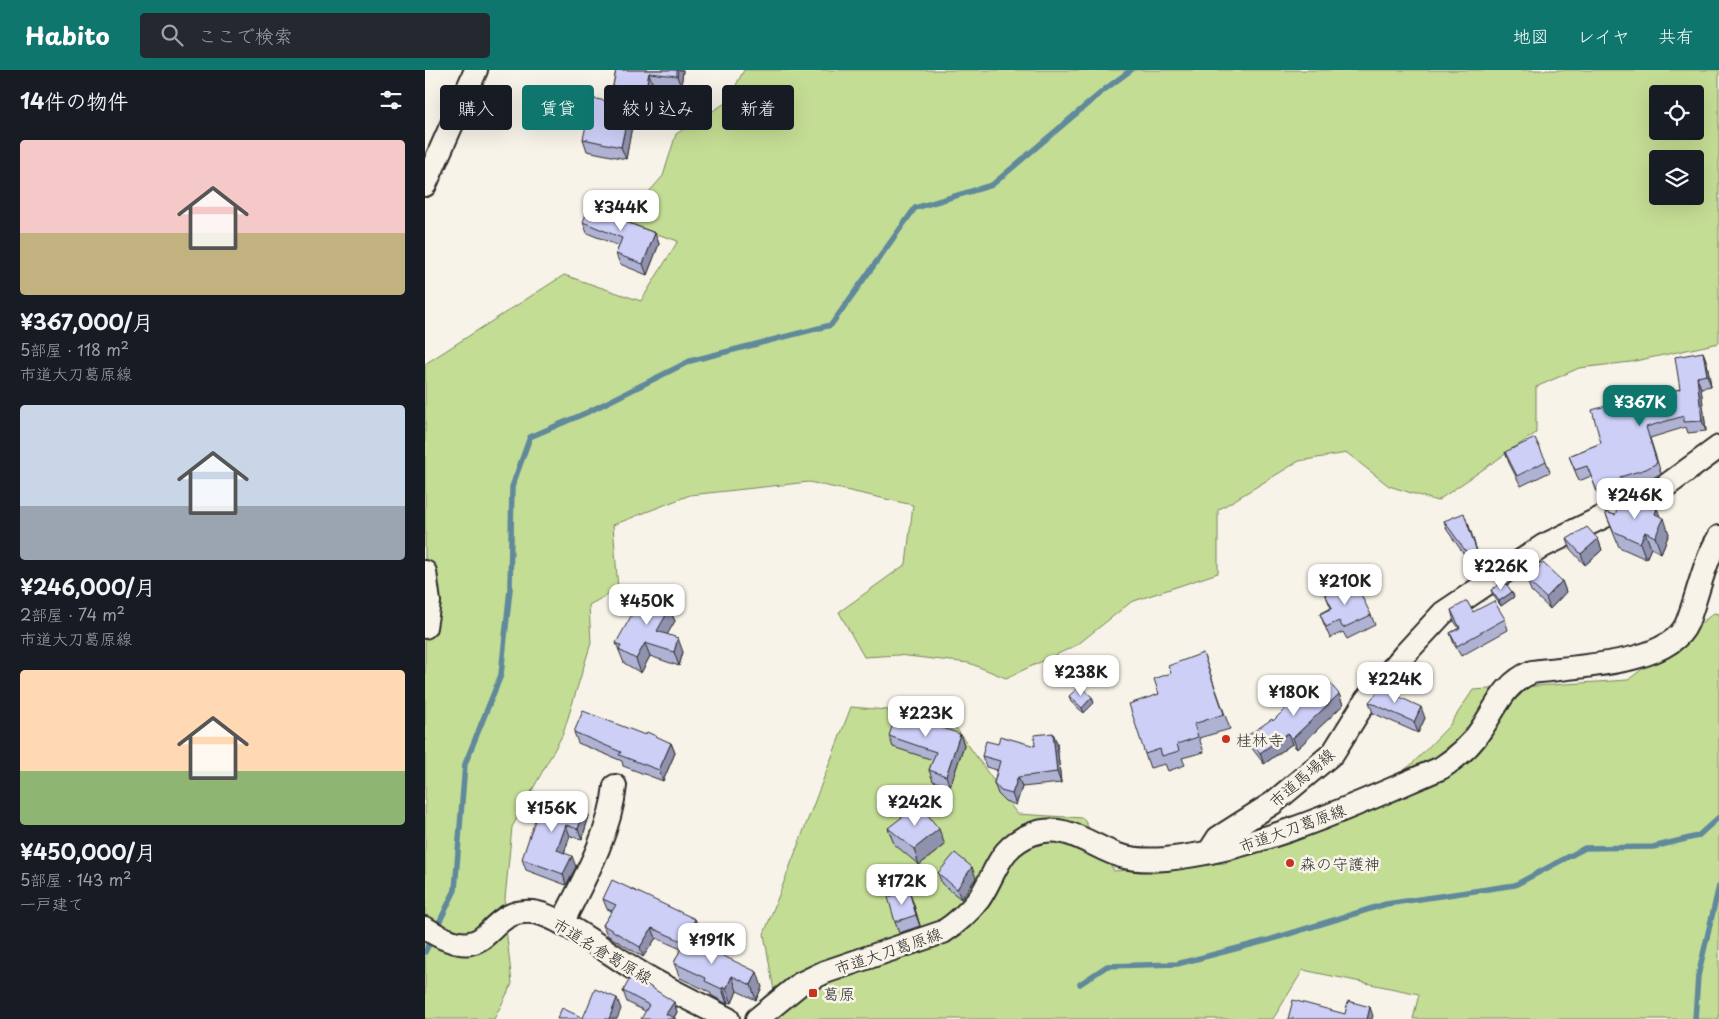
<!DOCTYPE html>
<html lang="ja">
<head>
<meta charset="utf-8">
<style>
	:root { --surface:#171b24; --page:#242831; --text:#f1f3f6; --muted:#9ea1a6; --accent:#0f766e }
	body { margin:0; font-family:"Playpen Sans","Klee One",sans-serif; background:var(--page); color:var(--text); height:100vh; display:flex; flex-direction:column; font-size:19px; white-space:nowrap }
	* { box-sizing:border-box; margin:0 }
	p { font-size:16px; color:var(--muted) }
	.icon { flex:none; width:28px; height:28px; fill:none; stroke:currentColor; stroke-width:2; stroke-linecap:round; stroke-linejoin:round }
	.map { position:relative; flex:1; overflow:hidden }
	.details { display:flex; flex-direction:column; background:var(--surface); width:425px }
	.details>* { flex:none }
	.hud { position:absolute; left:15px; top:15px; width:475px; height:45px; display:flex; gap:10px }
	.fabs { position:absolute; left:1224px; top:15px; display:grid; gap:10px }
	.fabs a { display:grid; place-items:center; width:55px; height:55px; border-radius:5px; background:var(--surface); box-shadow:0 5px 20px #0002; font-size:25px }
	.price { position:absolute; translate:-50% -42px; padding:0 11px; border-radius:10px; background:#fff; color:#222; font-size:16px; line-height:32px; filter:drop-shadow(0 1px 2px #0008) }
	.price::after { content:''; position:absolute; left:50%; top:30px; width:15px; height:11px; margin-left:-8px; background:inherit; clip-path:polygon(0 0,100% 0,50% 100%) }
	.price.current { background:var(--accent); color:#fff }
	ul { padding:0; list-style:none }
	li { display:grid; align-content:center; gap:10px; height:265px; padding:0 20px }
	li span { display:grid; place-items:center; height:155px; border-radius:5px; color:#555 }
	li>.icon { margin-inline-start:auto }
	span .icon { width:90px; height:90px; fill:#fffc; stroke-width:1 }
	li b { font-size:21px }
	h2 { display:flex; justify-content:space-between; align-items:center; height:60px; padding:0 20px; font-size:21px }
	.chip { padding:0 18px; border-radius:5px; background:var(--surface); box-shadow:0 5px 20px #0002; font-size:18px; line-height:45px }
	.chip.current { background:var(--accent); color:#fff }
	header { display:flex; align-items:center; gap:30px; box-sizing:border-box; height:70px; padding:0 25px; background:var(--accent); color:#fff }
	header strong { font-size:24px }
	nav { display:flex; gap:28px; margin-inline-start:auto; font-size:18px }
	.search { width:350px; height:45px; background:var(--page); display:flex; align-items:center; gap:12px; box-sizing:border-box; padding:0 18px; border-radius:5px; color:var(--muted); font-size:19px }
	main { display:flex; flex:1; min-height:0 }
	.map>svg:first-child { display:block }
	.green { fill:#c4dd94; stroke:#788460; fill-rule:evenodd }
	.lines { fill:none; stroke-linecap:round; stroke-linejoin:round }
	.stream { stroke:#61899b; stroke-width:5.5 }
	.minor-casing { stroke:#2b2b2b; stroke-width:26 }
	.minor { stroke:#f7f3e8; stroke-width:22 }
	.wall { fill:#b0b2d4; stroke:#2b2b2b }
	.shaded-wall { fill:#9091ad; stroke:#2b2b2b }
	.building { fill:#cdcff7; stroke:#2b2b2b }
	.poi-dot { fill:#c8321e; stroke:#f7f3e8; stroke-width:2 }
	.labels { text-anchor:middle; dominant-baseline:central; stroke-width:5; stroke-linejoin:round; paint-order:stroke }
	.poi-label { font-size:16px; fill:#2b2b2b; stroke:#f7f3e8; text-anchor:start }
	.street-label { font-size:16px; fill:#2b2b2b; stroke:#f7f3e8 }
</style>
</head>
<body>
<header>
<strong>Habito</strong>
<div class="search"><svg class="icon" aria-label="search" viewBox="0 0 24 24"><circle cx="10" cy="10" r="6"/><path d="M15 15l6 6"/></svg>ここで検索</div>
<nav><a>地図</a><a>レイヤ</a><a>共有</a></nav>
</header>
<main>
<section class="details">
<h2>14件の物件<svg class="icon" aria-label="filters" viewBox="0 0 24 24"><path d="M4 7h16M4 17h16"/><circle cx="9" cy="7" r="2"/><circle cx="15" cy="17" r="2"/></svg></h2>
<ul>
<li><span style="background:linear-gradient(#f6c9c9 60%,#c2b280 0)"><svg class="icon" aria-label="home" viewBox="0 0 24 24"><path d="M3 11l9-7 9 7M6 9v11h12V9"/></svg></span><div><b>¥367,000/月</b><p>5部屋 · 118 m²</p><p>市道大刀葛原線</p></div></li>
<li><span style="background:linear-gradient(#c9d6e8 65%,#9aa5b1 0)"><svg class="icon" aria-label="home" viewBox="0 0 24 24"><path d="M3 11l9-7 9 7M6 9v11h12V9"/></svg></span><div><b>¥246,000/月</b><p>2部屋 · 74 m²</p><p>市道大刀葛原線</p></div></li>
<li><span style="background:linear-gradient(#ffd9b3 65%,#8fb573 0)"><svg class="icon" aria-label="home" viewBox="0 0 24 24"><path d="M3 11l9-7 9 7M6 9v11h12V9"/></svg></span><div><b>¥450,000/月</b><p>5部屋 · 143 m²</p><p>一戸建て</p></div></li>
</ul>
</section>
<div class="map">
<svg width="1294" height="949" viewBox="0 0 1294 949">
	<rect width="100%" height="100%" fill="#f7f3e8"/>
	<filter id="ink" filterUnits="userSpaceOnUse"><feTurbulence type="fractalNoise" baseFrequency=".02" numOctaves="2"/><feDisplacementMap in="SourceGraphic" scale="10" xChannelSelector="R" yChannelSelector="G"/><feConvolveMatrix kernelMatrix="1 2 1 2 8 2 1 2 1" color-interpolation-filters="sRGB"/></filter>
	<g filter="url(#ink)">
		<!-- green -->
		<g class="green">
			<path d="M319,0h975v273l-88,19 -52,6 -43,19v46l-99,68 -48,-15 -42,-33 -48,8 -81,49v63l-87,29 -54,43 -71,33 -37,-15 -71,-8 -34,2 -25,-45 67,-48 7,-59 -104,-23 -119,13 -77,30 5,64 -29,16 2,38 -28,91 -51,93 -8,82 8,75 -18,35h-69v-655l139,-89 77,26 37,-60 -48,-16 11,-24 22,-25 13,-42 51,-32zM1232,24h38v37h-38zM1232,89h38v37h-38z"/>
			<path d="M1289,543l5,1v405h-306l6,-25 -116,-24 -30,49h-494l-15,-85 87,-227 96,8 70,99 66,4 31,53 111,-8 101,-33 86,-66 37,-38 24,-36 155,-10z"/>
		</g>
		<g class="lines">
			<!-- stream -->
			<g class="stream">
				<path d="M11,859l19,-39 10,-126 36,-89 9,-86 2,-102 18,-50 58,-25 102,-51 141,-36 84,-117 77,-23 112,-95 27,-20"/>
				<path d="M0,882l7,-14"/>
				<path d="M655,914l27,-18 70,-2 92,-24 117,-36 129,-19 70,-37 68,-1 45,-11 21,-19"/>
				<path d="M1270,949l3,-43 21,-90"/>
			</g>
			<!-- minor casing -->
			<g class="minor-casing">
				<g id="minor">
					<path d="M0,115l51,-115"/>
					<path d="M0,502l4,30 -4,25"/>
					<path d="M784,782l9,-14 55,-35 60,-50 33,-53 39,-46 38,-41 100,-67 120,-58 56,-41"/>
					<path d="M137,853c21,-42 48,-89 53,-137"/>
					<path d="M0,858c70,44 56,-20 107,-16 27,2 85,48 112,63 27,16 56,29 84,44"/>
					<path d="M332,949l43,-35 25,-12 118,-40c14,-9 26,-20 36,-33 18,-27 19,-52 53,-65 33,-13 60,13 89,22 13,4 31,4 45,3 97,-10 186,-53 275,-91 15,-10 29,-21 39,-37 17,-24 23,-47 52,-59 40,-6 137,-6 155,-49 11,-28 16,-59 32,-86"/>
				</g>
			</g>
			<!-- minor -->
			<use href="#minor" class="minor"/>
		</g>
		<!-- wall -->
		<g class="wall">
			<path d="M191,0h67l-2,17 -28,-2 -5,23 2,5 -4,16 -14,-3 -6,33 -39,-8 -4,-12 27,-37z"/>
			<path d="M196,143l3,8 31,12 4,11 -12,31 -27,-11 -4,-10 3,-8 -32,-13 -4,-11z"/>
			<path d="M1278,282l4,11 4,23 -10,2 5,43 -18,2 -2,-6 -36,11 11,35 -11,7 -26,8 1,4 -24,10 -10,-26 -12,5 -10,-25 32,-13 14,-35 65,-19z"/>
			<path d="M1080,382l41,9 4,11 -29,14 -12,-23z"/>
			<path d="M1180,442l10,3 45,1 9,18 -8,19 -10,-5 -5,11 -27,-12z"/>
			<path d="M1019,451l24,2 15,47 -5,4 -31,-44z"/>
			<path d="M1142,469h31l4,11 -17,15 -14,-15z"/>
			<path d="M1102,510l35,1 4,11 -16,17 -19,-18z"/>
			<path d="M1066,520l21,2 2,5 -13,9 -8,-11z"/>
			<path d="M900,524l46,21 4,10 -28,14 -4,-7 -13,6 -6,-14 -4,-10 11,-6z"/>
			<path d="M250,540l-3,5 3,6 -8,13 16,18 -4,14 -29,-10 -9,17 -17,-10 -8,-20z"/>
			<path d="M1026,540l22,2 32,7 3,11 -47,26 -7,-12 -4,-11 9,-5 -5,-7z"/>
			<path d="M778,583l27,76 -31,9 5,14 -22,6 3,7 -17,6 -3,-7 -15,4 -5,-14 26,-81z"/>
			<path d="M914,624l4,11 -46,44 -5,-5 -28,20 -13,-17 -4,-11 26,-15z"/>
			<path d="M644,626l25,7 -10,10 -13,-11z"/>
			<path d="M974,627l26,21 -7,15 -45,-20 -4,-11z"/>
			<path d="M149,662l71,3 26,8 4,10 -12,28 -40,-15 -1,-5 -44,-18z"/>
			<path d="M628,663l4,11 4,39 -39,4 -6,18 -11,-4 -7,-7 -4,-11 3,-13 -11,-3 -4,-11 16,-12 37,2z"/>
			<path d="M535,664l4,11 -14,42 -17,-6 -4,-11 4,-10 -40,-13 -4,-11z"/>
			<path d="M160,736l4,10 -7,23 -12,-3 -6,17 12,14 -10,18 -40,-15 -4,-11z"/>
			<path d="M463,758l57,17 -26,20 -25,-21z"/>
			<path d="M513,803l38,5 -15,21 -19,-15z"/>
			<path d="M178,829l92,20 4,10 -5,13 68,45 -6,13 -19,-9 -5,12 -4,-1 -1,2 -16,-9 -1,-3 -30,-14 -6,-15 7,-14 -25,-11 -13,19 -36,-22 -4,-10 9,-14 -5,-2z"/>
			<path d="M488,832l7,24 -21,7 -4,-11z"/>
			<path d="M198,921l51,11 3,10 -3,6 -29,-7 -18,-9z"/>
		</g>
		<!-- shaded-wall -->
		<g class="shaded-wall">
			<path d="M252,0h6l-2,17 -4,-11z"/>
			<path d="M224,3l4,12 -5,23 2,5 -4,16 -4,-11 1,-17z"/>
			<path d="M203,44l4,12 -6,33 -5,-12z"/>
			<path d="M196,143l4,10 -7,-4z"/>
			<path d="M230,163l4,11 -12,31 -4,-11z"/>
			<path d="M1278,282l4,11 4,23 -4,-11z"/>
			<path d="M1272,307l4,11 5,43 -4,-10z"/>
			<path d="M1232,438l5,14 2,-4 5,16 -8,19 -6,-16v-23z"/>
			<path d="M1043,453l15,47 -5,4 -3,-10z"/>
			<path d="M1220,462l6,16 -5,11 -6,-16z"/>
			<path d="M1173,469l4,11 -17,15 -4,-11z"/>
			<path d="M1137,511l4,11 -16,17 -4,-11z"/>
			<path d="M1087,522l2,5 -13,9 -2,-5z"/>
			<path d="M245,526l5,14 -3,5 3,6 -13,23 -5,-13 8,-26z"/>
			<path d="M253,568l5,14 -4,14 -5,-14z"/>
			<path d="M220,573l5,13 -9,17 -5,-14z"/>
			<path d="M914,624l4,11 -46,44 -4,-11z"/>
			<path d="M667,627l2,6 -10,10 -2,-5z"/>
			<path d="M996,637l4,11 -7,15 -4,-11z"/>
			<path d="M628,663l4,11 4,39 -4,-11z"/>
			<path d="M863,663l4,11 -28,20 -4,-11z"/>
			<path d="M535,664l4,11 -14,42 -4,-11z"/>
			<path d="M246,673l4,10 -12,28 -4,-11z"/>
			<path d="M593,707l4,10 -6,18 -4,-11z"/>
			<path d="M160,736l4,10 -7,23 -4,-10z"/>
			<path d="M141,755l4,11 -9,25 -4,-11z"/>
			<path d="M514,759l6,16 -26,20 -5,-16z"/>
			<path d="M147,786l4,11 -10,18 -3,-11z"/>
			<path d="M547,797l4,11 -15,21 -4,-10z"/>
			<path d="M484,821l4,11 7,24 -4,-11z"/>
			<path d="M270,849l4,10 -10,23 -4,-10z"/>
			<path d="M227,858l4,10 -13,19 -3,-10z"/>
			<path d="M332,902l5,15 -6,13 -5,-15z"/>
			<path d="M307,906l5,15 -5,12 -6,-14z"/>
			<path d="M298,917l5,15 -1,2 -5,-15z"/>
			<path d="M192,928l4,11 -4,10h-8z"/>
			<path d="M249,932l3,10 -4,7 -7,-5z"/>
			<path d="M945,937l3,9 -1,3h-5z"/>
		</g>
		<!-- building -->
		<g class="building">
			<path d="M191,0h61v6l-28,-3 -6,28h3l-4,17 -14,-4 -7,33 -38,-8 9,-41 18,4z"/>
			<path d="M166,131l30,12 -3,6 37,14 -12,31 -27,-10 6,-16 -39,-16z"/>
			<path d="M1278,282l4,23 -10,2 5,44 -18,1v-6l-38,11 11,36 -11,6 -26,8 2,4 -25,10 -10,-25 -12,4 -6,-14 32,-13 -9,-33 21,-6 1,4 66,-19 -5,-32z"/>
			<path d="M1110,368l11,23 -29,15 -12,-24z"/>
			<path d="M1209,428l23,10 -2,6 9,4 -9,19 -10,-5 -5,11 -27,-12 -8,-19 10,3 4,-10z"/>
			<path d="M1039,443l16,48 -5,3 -31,-43z"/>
			<path d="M1162,457l11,12 -17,15 -14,-15z"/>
			<path d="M1118,493l19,18 -16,17 -19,-18z"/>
			<path d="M929,510l17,35 -28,13 -4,-7 -13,6 -6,-13 12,-6 -7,-14z"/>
			<path d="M1079,511l8,11 -13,9 -8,-11z"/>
			<path d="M228,517l17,9 -5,9 5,3 -13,23 21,7 -4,14 -29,-9 -9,16 -17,-9 2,-4 -5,-3 28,-50 5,3z"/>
			<path d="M1042,531l6,11 21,-11 11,18 -48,27 -7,-13 10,-5 -9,-18z"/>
			<path d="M778,583l21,61 -30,10 4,13 -21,7 2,7 -17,5 -2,-7 -15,5 -16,-50 30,-10 -5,-15 17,-6 -3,-7z"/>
			<path d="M901,609l13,15 -46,44 -5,-5 -28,20 -13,-17 25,-17 1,2 14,-14z"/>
			<path d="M959,614l13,7 -2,4 26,12 -7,15 -45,-20z"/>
			<path d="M655,616l12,11 -10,11 -13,-12z"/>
			<path d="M473,638l40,13 -1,5 23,8 -14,42 -17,-6 7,-18 -47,-16z"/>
			<path d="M158,641l62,24 2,-3 24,11 -12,27 -40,-15 2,-3 -47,-20z"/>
			<path d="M628,663l4,39 -39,5 -6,17 -11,-3 -7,-8 6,-22 -18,-5 4,-15 12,3 2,-8 35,10 -1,-11z"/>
			<path d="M119,723l41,13 -7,23 -12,-4 -9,25 15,6 -9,18 -41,-15z"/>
			<path d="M494,734l20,25 -25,20 -26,-21z"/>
			<path d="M530,783l17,14 -15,22 -19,-16z"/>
			<path d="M187,810l83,39 -8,19h-1l-2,4 -32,-14 -12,19 -37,-22 13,-20 -13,-6z"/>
			<path d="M484,821l7,24 -21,7 -7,-25z"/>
			<path d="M261,868l71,34 -6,13 -19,-9 -6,13 -3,-2 -1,2 -17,-8 1,-3 -32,-15z"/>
			<path d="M207,905l42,27 -8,12 10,5h-35l8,-14 -26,-14z"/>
			<path d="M170,919l22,9 -8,21h-52l5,-11 21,10z"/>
			<path d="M868,930l52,14 3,-13 22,6 -3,12h-79z"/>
		</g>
	</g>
	<!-- markers -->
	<g class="poi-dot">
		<circle cx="801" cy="669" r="5"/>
		<circle cx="865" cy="793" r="5"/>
		<rect x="383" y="918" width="10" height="10" rx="2.5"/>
	</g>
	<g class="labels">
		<!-- poi labels -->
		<g class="poi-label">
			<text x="811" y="669">桂林寺</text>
			<text x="875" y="793">森の守護神</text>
			<text x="398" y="923">葛原</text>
		</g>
		<!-- street labels -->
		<g class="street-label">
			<text transform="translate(876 707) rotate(-41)">市道馬場線</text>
			<text transform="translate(867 757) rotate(-20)">市道大刀葛原線</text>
			<text transform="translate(178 880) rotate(31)">市道名倉葛原線</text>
			<text transform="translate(463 880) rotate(-19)">市道大刀葛原線</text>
		</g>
	</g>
</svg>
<div class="fabs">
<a><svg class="icon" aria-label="locate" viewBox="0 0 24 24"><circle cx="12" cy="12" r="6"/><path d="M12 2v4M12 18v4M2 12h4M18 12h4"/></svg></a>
<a><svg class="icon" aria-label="layers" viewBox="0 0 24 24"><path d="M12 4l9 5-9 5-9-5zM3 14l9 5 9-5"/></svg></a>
</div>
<b class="price" style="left:196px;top:162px">¥344K</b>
<b class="price current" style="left:1215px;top:357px">¥367K</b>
<b class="price" style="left:1210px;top:450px">¥246K</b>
<b class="price" style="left:1076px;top:521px">¥226K</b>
<b class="price" style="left:920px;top:536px">¥210K</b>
<b class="price" style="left:222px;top:556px">¥450K</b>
<b class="price" style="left:656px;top:627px">¥238K</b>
<b class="price" style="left:970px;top:634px">¥224K</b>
<b class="price" style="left:869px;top:647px">¥180K</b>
<b class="price" style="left:501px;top:668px">¥223K</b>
<b class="price" style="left:490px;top:757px">¥242K</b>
<b class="price" style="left:127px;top:763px">¥156K</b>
<b class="price" style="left:477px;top:836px">¥172K</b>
<b class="price" style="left:287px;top:895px">¥191K</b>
<div class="hud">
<a class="chip">購入</a>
<a class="chip current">賃貸</a>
<a class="chip">絞り込み</a>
<a class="chip">新着</a>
</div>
</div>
</main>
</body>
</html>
